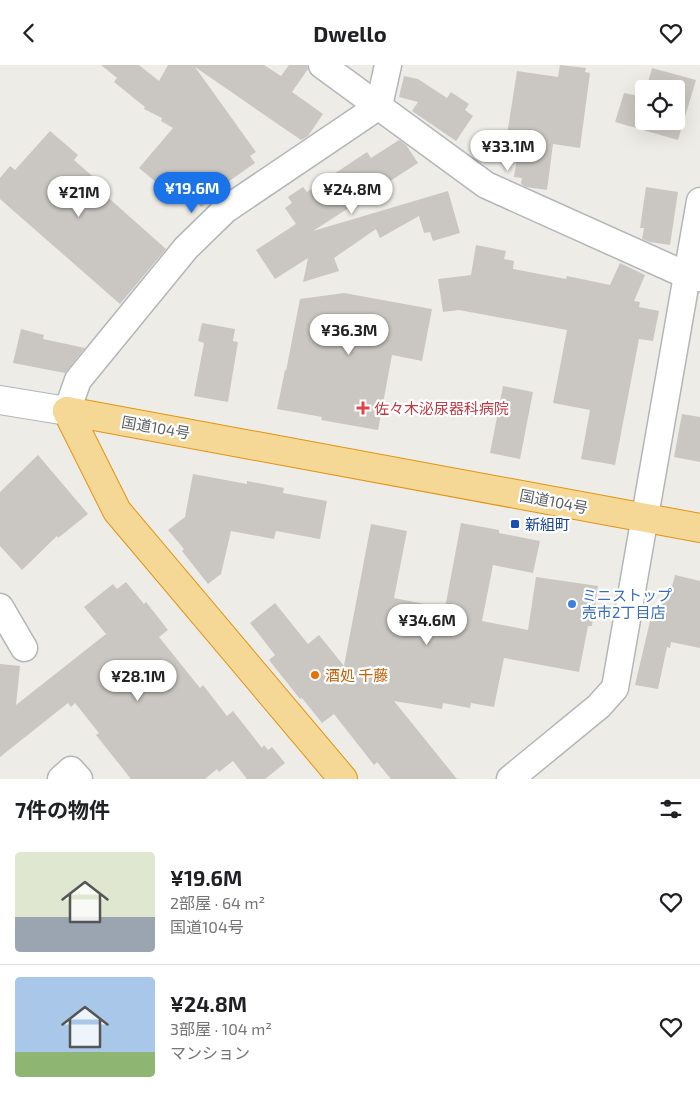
<!DOCTYPE html>
<html lang="ja">
<head>
<meta charset="utf-8">
<style>
	:root { --surface:#fff; --page:#f2f2f2; --text:#202124; --muted:#757577; --line:#e0e0e0; --accent:#1a73e8 }
	body { margin:0; font-family:"Exo 2","Noto Sans JP",sans-serif; background:var(--page); color:var(--text); height:100vh; display:flex; flex-direction:column; font-size:19px; white-space:nowrap }
	* { box-sizing:border-box; margin:0 }
	p { font-size:16px; color:var(--muted) }
	.icon { flex:none; width:28px; height:28px; fill:none; stroke:currentColor; stroke-width:2; stroke-linecap:round; stroke-linejoin:round }
	.map { position:relative; height:714px; overflow:hidden }
	.panel { display:flex; flex-direction:column; background:var(--surface); flex:1 }
	.panel>* { flex:none }
	.fabs { position:absolute; left:635px; top:15px; display:grid; gap:10px }
	.fabs a { display:grid; place-items:center; width:50px; height:50px; border-radius:5px; background:var(--surface); box-shadow:0 5px 20px #0002; font-size:25px }
	.price { position:absolute; translate:-50% -42px; padding:0 11px; border-radius:18px; background:#fff; color:#222; font-size:16px; line-height:32px; filter:drop-shadow(0 1px 2px #0008) }
	.price::after { content:''; position:absolute; left:50%; top:30px; width:15px; height:11px; margin-left:-8px; background:inherit; clip-path:polygon(0 0,100% 0,50% 100%) }
	.price.current { background:var(--accent); color:#fff }
	ul { padding:0; list-style:none }
	li { display:flex; align-items:center; gap:15px; height:125px; padding:0 15px }
	li+li { border-top:1px solid var(--line) }
	li span { display:grid; place-items:center; flex:none; width:140px; height:100px; border-radius:5px; color:#555 }
	li>.icon { margin-inline-start:auto }
	span .icon { width:60px; height:60px; fill:#fffc; stroke-width:1 }
	li b { font-size:21px }
	h2 { display:flex; justify-content:space-between; align-items:center; height:60px; padding:0 15px; font-size:21px }
	header { display:flex; justify-content:space-between; align-items:center; height:65px; padding:0 15px; background:var(--surface); font-size:22px; font-weight:700 }
	.map>svg:first-child { display:block }
	.building { fill:#cac7c2 }
	.lines { fill:none; stroke-linecap:round; stroke-linejoin:round }
	.street-casing { stroke:#b3b6b9; stroke-width:29 }
	.secondary-casing { stroke:#b2b5b9; stroke-width:30 }
	.highway-casing { stroke:#e39411; stroke-width:30 }
	.street { stroke:#fff; stroke-width:26 }
	.secondary { stroke:#fff; stroke-width:28 }
	.highway { stroke:#f5d796; stroke-width:28 }
	.health-dot { fill:#e0444e; stroke:#fff; stroke-width:2 }
	.transit-dot { fill:#1a4fb4; stroke:#fff; stroke-width:2 }
	.shop-dot { fill:#3f7fe0; stroke:#fff; stroke-width:2 }
	.food-dot { fill:#e8710a; stroke:#fff; stroke-width:2 }
	.labels { text-anchor:middle; dominant-baseline:central; stroke-width:4.5; stroke-linejoin:round; paint-order:stroke }
	.health-label { font-size:15px; fill:#be3a42; stroke:#fff; text-anchor:start }
	.street-label { font-size:15px; fill:#5d6165; stroke:#fff }
	.transit-label { font-size:15px; fill:#164399; stroke:#fff; text-anchor:start }
	.shop-label { font-size:15px; fill:#366cbe; stroke:#fff; text-anchor:start }
	.food-label { font-size:15px; fill:#c56008; stroke:#fff; text-anchor:start }
</style>
</head>
<body>
<header><svg class="icon" aria-label="back" viewBox="0 0 24 24"><path d="M15 5l-7 7 7 7"/></svg>Dwello<svg class="icon" aria-label="heart" viewBox="0 0 24 24"><path d="M12 20l-8-8c-3-5 5-10 8-4 3-6 11-1 8 4z"/></svg></header>
<div class="map">
<svg width="700" height="714" viewBox="0 0 700 714">
	<rect width="100%" height="100%" fill="#eeece6"/>
	<!-- building -->
	<g class="building">
		<path d="M101,0h38l20,16 9,-16h96l17,11 8,-11h18l1,4 -16,23 31,22 -15,22 -7,4 -106,-73 61,85 -6,4 5,7 -33,23 2,3 -23,18 -25,-32 -12,14 -25,-21 34,-40 -12,-7 1,-3 -18,-9 1,-2 -31,-25 3,-4z"/>
		<path d="M560,0l26,3 -1,4 5,1 -10,75 -27,-4 -6,46 -21,-3 -5,-3 1,-6 -8,-1 6,-40 -13,-2 10,-64 41,6z"/>
		<path d="M652,3l44,12 -18,60 -63,-18 9,-29 20,4v24h32v-32h-30z"/>
		<path d="M404,11l14,3 29,19 4,-6 18,12 -4,6 8,6 -17,25 -44,-30 6,-9 -19,-5z"/>
		<path d="M50,66l28,24 -4,5 32,28 -3,5 63,56 -46,55 -120,-105v-21l10,-12 5,4z"/>
		<path d="M399,75l7,5 12,18 -105,68 135,-40 12,42 -27,8 -3,-9 -6,1 -5,-17 -39,22 -4,-9 -42,29 5,13 -36,11 5,-24 -33,21 -19,-29 40,-26 -11,-16 7,-5 -4,-6 15,-10 4,5 60,-40 4,6z"/>
		<path d="M646,122l32,5 -8,53 -20,-3 -8,-3 2,-11h-4z"/>
		<path d="M476,180l30,6 -2,8 10,2 -1,8 53,10 1,-3 43,9 10,-22 25,12 -11,26 6,1 -1,5 20,4 -6,30 -14,-2 -24,126 -34,-6 9,-49 -37,-7 14,-73 -108,-20 -16,2 -5,-33 33,-4z"/>
		<path d="M344,228l88,16 -10,52 -30,-6 -14,75 -57,-10 1,-3 -45,-8 8,-39 1,1 14,-72z"/>
		<path d="M202,258l33,6 -2,12 5,1 -10,60 -34,-6 10,-53 -6,-2z"/>
		<path d="M21,264l23,6 -1,4 42,9 -20,25 -52,-10z"/>
		<path d="M503,321l30,6 -13,67 -30,-6z"/>
		<path d="M682,349l18,3v45l-26,-5z"/>
		<path d="M38,390l50,59 -30,24 -1,-2 -35,34 -22,-24v-54z"/>
		<path d="M193,409l54,10v-3l37,7 -1,5 44,8 -7,38 -44,-8 -2,8 -43,-8 -10,43 -13,10 -26,-33 2,-2 -16,-19 17,-13z"/>
		<path d="M461,458l38,7v3l41,8 -7,32 -40,-8 -11,56 46,9 8,-53 62,9 -6,40h-4l-9,46 -75,-14 -10,49 -23,-4 -1,5 -27,-5 -1,6 -48,-8 63,78h-66l-14,-17 -3,3 -40,-51 -12,9 -20,-25 -2,1 -31,-39 6,-5 -25,-32 25,-20 33,41 11,-9 25,31 27,-142 36,7 -13,67 51,10z"/>
		<path d="M675,510l25,6v67l-29,-6 -1,6 -3,-1 -9,42 -23,-4 16,-68 8,1 5,-21 5,1z"/>
		<path d="M126,517l18,22 2,-2 22,28 -9,7 41,51 3,-3 24,31 6,-5 29,37 2,-3 4,5 4,-3 13,16 -20,16h-18l-14,-18 -14,11 -2,-3 -12,10h-74l-35,-44 3,-2 -24,-30 -4,4 -3,-4 -68,54v-93l20,2 -4,39 90,-71 -22,-27 29,-23 4,5z"/>
	</g>
	<g class="lines">
		<!-- street casing -->
		<g class="street-casing">
			<g id="street">
				<path d="M322,0l164,120 200,90 14,3"/>
				<path d="M67,346l11,-31 108,-132 39,-38 154,-104 9,-41"/>
				<path d="M0,542l24,41"/>
				<path d="M61,714l10,-9 8,9"/>
				<path d="M510,714l89,-73 16,-18 85,-487"/>
			</g>
		</g>
		<!-- secondary casing -->
		<g class="secondary-casing">
			<path id="secondary" d="M0,335l67,11"/>
		</g>
		<!-- highway casing -->
		<g class="highway-casing">
			<g id="highway">
				<path d="M67,346l633,117"/>
				<path d="M67,346l50,100 226,268"/>
			</g>
		</g>
		<!-- street -->
		<use href="#street" class="street"/>
		<!-- secondary -->
		<use href="#secondary" class="secondary"/>
		<!-- highway -->
		<use href="#highway" class="highway"/>
	</g>
	<!-- markers -->
	<path class="health-dot" d="M360.5 335.5h5v5h5v5h-5v5h-5v-5h-5v-5h5z"/>
	<rect class="transit-dot" x="510" y="454" width="10" height="10" rx="2.5"/>
	<circle class="shop-dot" cx="572" cy="539" r="5"/>
	<circle class="food-dot" cx="315" cy="610" r="5"/>
	<g class="labels">
		<!-- health labels -->
		<g class="health-label">
			<text x="374" y="343">佐々木泌尿器科病院</text>
		</g>
		<!-- street labels -->
		<g class="street-label">
			<text transform="translate(156 362) rotate(10)">国道104号</text>
			<text transform="translate(554 436) rotate(11)">国道104号</text>
		</g>
		<!-- transit labels -->
		<g class="transit-label">
			<text x="525" y="459">新組町</text>
		</g>
		<!-- shop labels -->
		<g class="shop-label">
			<text x="582" y="530">ミニストップ<tspan x="582" dy="17">売市2丁目店</tspan></text>
		</g>
		<!-- food labels -->
		<g class="food-label">
			<text x="325" y="610">酒処 千藤</text>
		</g>
	</g>
</svg>
<div class="fabs">
<a><svg class="icon" aria-label="locate" viewBox="0 0 24 24"><circle cx="12" cy="12" r="6"/><path d="M12 2v4M12 18v4M2 12h4M18 12h4"/></svg></a>
</div>
<b class="price" style="left:508px;top:107px">¥33.1M</b>
<b class="price current" style="left:192px;top:149px">¥19.6M</b>
<b class="price" style="left:352px;top:150px">¥24.8M</b>
<b class="price" style="left:79px;top:153px">¥21M</b>
<b class="price" style="left:349px;top:291px">¥36.3M</b>
<b class="price" style="left:427px;top:581px">¥34.6M</b>
<b class="price" style="left:138px;top:637px">¥28.1M</b>
</div>
<section class="panel">
<h2>7件の物件<svg class="icon" aria-label="filters" viewBox="0 0 24 24"><path d="M4 7h16M4 17h16"/><circle cx="9" cy="7" r="2"/><circle cx="15" cy="17" r="2"/></svg></h2>
<ul>
<li><span style="background:linear-gradient(#dfe7d0 65%,#9aa5b1 0)"><svg class="icon" aria-label="home" viewBox="0 0 24 24"><path d="M3 11l9-7 9 7M6 9v11h12V9"/></svg></span><div><b>¥19.6M</b><p>2部屋 · 64 m²</p><p>国道104号</p></div><svg class="icon" aria-label="heart" viewBox="0 0 24 24"><path d="M12 20l-8-8c-3-5 5-10 8-4 3-6 11-1 8 4z"/></svg></li>
<li><span style="background:linear-gradient(#a9c7e8 75%,#8fb573 0)"><svg class="icon" aria-label="home" viewBox="0 0 24 24"><path d="M3 11l9-7 9 7M6 9v11h12V9"/></svg></span><div><b>¥24.8M</b><p>3部屋 · 104 m²</p><p>マンション</p></div><svg class="icon" aria-label="heart" viewBox="0 0 24 24"><path d="M12 20l-8-8c-3-5 5-10 8-4 3-6 11-1 8 4z"/></svg></li>
</ul>
</section>
</body>
</html>
